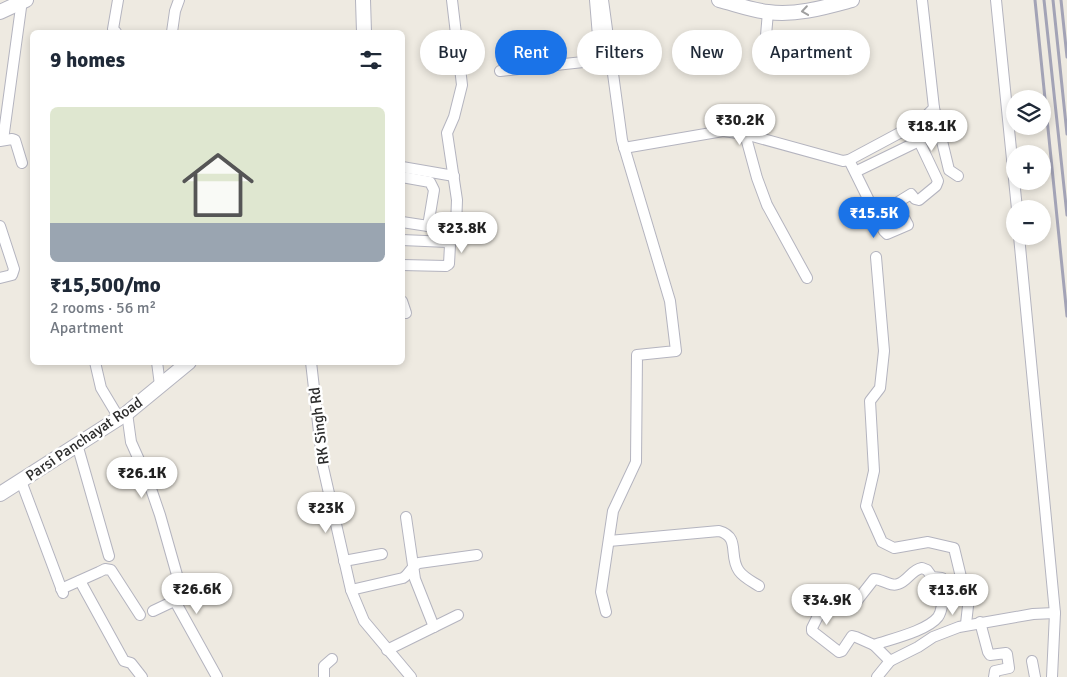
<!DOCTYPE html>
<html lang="en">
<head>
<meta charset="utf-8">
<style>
	:root { --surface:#fff; --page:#f2f2f3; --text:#1f2937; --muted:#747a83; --accent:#1a73e8 }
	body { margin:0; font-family:Signika,sans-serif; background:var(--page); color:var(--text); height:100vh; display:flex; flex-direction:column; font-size:19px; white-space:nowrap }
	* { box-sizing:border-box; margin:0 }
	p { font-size:16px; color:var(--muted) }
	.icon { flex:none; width:28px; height:28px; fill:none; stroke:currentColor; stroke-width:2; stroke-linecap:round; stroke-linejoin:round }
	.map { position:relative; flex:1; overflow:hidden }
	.details { position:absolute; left:30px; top:30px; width:375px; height:335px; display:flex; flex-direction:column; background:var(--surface); border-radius:8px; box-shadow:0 2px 8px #0003 }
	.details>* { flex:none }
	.guide { position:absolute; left:420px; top:30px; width:475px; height:45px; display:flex; gap:10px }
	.tools { position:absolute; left:1006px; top:90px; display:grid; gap:10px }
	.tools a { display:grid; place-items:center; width:45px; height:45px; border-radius:50%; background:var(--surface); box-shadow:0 2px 8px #0003; font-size:25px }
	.price { position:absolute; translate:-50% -42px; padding:0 11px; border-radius:18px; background:#fff; color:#222; font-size:16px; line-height:32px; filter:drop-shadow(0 1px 2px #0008) }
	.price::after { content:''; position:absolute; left:50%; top:30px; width:15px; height:11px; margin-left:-8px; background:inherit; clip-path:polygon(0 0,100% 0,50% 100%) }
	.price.on { background:var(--accent); color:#fff }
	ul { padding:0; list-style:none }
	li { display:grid; align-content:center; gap:10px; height:265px; padding:0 20px }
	li span { display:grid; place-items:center; height:155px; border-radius:8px; color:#555 }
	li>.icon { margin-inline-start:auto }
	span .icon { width:90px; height:90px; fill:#fffc; stroke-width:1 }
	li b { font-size:21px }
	h2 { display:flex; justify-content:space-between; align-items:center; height:60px; padding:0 20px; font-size:21px }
	.chip { padding:0 18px; border-radius:22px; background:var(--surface); box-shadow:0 2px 8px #0003; font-size:18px; line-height:45px }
	.chip.on { background:var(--accent); color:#fff }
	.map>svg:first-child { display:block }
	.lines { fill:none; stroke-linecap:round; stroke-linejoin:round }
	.street-casing { stroke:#b4b4bf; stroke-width:12 }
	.secondary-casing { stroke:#b4b4bf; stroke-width:16 }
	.street { stroke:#fff; stroke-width:10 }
	.secondary { stroke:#fff; stroke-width:14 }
	.rail { stroke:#a3a3b6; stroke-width:3 }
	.oneway { stroke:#a0a0a0 }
	.labels { text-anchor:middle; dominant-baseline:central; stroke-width:5; stroke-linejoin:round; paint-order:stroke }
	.street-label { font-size:15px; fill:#2d2d2d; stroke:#fff }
</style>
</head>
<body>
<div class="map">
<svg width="1067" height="677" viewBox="0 0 1067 677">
	<rect width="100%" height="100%" fill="#eeeae1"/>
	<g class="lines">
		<!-- street casing -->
		<g class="street-casing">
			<g id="street">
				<path d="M595,0l5,60"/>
				<path d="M603,0l19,140 48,161 6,50 -39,4 -1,107 -23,49 -12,81 5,20"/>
				<path d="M996,0l21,209"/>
				<path d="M116,32l-3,-3 5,-29"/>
				<path d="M172,32l3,-21 4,-11"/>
				<path d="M764,59l4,-47"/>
				<path d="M500,71l111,-12"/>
				<path d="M934,108l15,62 9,6"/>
				<path d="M745,134l12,44 10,27 40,73"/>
				<path d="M3,140l19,-140"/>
				<path d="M0,141l12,-2 3,1 7,23"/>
				<path d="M624,148l99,-17 22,3 98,27 6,-1 71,-38 14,-14 -12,-108"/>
				<path d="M849,160l35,71 3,3 21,-9 -11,-20 1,-3 13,-8 4,5 4,1 17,-14 2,-5 -19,-40 -64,31"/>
				<path d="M402,167l52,9"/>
				<path d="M402,177l28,5 4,8 -6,36 -26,-4"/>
				<path d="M0,226l14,43 -2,6 -12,3"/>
				<path d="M428,226l25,2 3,-2 1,-26 -10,-67 7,-16 8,-32 -10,-85"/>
				<path d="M1019,236l36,377 -3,64"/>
				<path d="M402,240l46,2 2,3 -1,19 -3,2 -44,-1"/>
				<path d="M876,257l8,94 -4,37 -10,13 4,70 -8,35 16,36 12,6 34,-6 26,6 14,58 -2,18"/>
				<path d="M402,301l4,12"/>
				<path d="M95,362l6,26 18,30"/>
				<path d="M157,362l3,23"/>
				<path d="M311,362l12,105 28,123 13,31 47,56"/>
				<path d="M127,413l4,29 17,38 12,35 19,67"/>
				<path d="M77,444l32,112"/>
				<path d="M21,481l42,112"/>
				<path d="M406,517l9,62 19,48"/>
				<path d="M609,541l110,-10c22,6 9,25 20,40 5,7 14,11 20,15"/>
				<path d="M344,561l38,-7"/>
				<path d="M922,568l5,2 5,7 10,1 2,4c-1,10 0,26 -6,35 -11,14 -47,22 -64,28l-18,-8 -4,-1 -10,15 -3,1 -27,-21v-3l17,-34 27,8 18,-23c8,0 17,8 24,5 10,-3 13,-14 24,-16z"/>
				<path d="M80,581l44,80 7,2 11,14"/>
				<path d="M61,589l38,-17 6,-3 6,1 29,45"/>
				<path d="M351,590l52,-12c7,-4 8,-12 16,-15l58,-8"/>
				<path d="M153,611l19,-9 4,1 41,74"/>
				<path d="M980,622l8,30 2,3 16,-2 1,1 2,14 -14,3 -1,6"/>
				<path d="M874,645l16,16"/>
				<path d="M387,650l71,-35"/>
				<path d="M1032,661l3,16"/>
				<path d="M324,677v-11l8,-7"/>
				<path d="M877,677l13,-16 28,-14 15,-10 26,-10 74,-13 22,-1"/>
			</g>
		</g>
		<!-- secondary casing -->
		<g class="secondary-casing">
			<g id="secondary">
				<path d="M363,0l1,32"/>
				<path d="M719,0c16,4 32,10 49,12 28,4 58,-5 84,-12"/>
				<path d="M0,12l26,-12"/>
				<path d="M0,494l127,-81 62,-51"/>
			</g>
		</g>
		<!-- street -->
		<use href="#street" class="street"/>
		<!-- secondary -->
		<use href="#secondary" class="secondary"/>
		<!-- rail -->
		<g class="rail">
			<path d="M1035,0l32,316"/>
			<path d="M1044,0l23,215"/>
			<path d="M1053,0l14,134"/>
			<path d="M1061,0l6,57"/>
		</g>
	</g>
	<!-- one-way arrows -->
	<defs><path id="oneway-chevron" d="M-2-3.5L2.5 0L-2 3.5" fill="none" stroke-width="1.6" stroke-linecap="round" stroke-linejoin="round" transform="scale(1.25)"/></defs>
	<use class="oneway" href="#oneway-chevron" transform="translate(805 11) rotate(172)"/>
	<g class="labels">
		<!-- street labels -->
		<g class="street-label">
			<text transform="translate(319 426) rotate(-97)">RK Singh Rd</text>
			<text transform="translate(84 439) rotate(-34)">Parsi Panchayat Road</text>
		</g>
	</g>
</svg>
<div class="tools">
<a><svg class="icon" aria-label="layers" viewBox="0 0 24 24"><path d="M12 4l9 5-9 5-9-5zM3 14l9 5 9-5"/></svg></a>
<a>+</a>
<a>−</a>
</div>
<b class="price" style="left:740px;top:146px">₹30.2K</b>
<b class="price" style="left:932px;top:152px">₹18.1K</b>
<b class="price on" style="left:874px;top:239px">₹15.5K</b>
<b class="price" style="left:462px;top:254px">₹23.8K</b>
<b class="price" style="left:142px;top:499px">₹26.1K</b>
<b class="price" style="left:326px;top:534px">₹23K</b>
<b class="price" style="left:197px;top:615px">₹26.6K</b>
<b class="price" style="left:953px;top:616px">₹13.6K</b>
<b class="price" style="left:827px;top:626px">₹34.9K</b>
<div class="guide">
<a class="chip">Buy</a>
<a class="chip on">Rent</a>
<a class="chip">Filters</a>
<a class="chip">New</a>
<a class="chip">Apartment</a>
</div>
<section class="details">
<h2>9 homes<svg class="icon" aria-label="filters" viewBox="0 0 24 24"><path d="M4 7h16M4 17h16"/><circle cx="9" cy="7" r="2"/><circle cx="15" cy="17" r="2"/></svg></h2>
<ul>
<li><span style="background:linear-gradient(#dfe7d0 75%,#9aa5b1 0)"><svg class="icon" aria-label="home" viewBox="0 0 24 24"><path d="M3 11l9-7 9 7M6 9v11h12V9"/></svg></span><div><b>₹15,500/mo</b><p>2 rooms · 56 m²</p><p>Apartment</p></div></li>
</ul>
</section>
</div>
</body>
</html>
